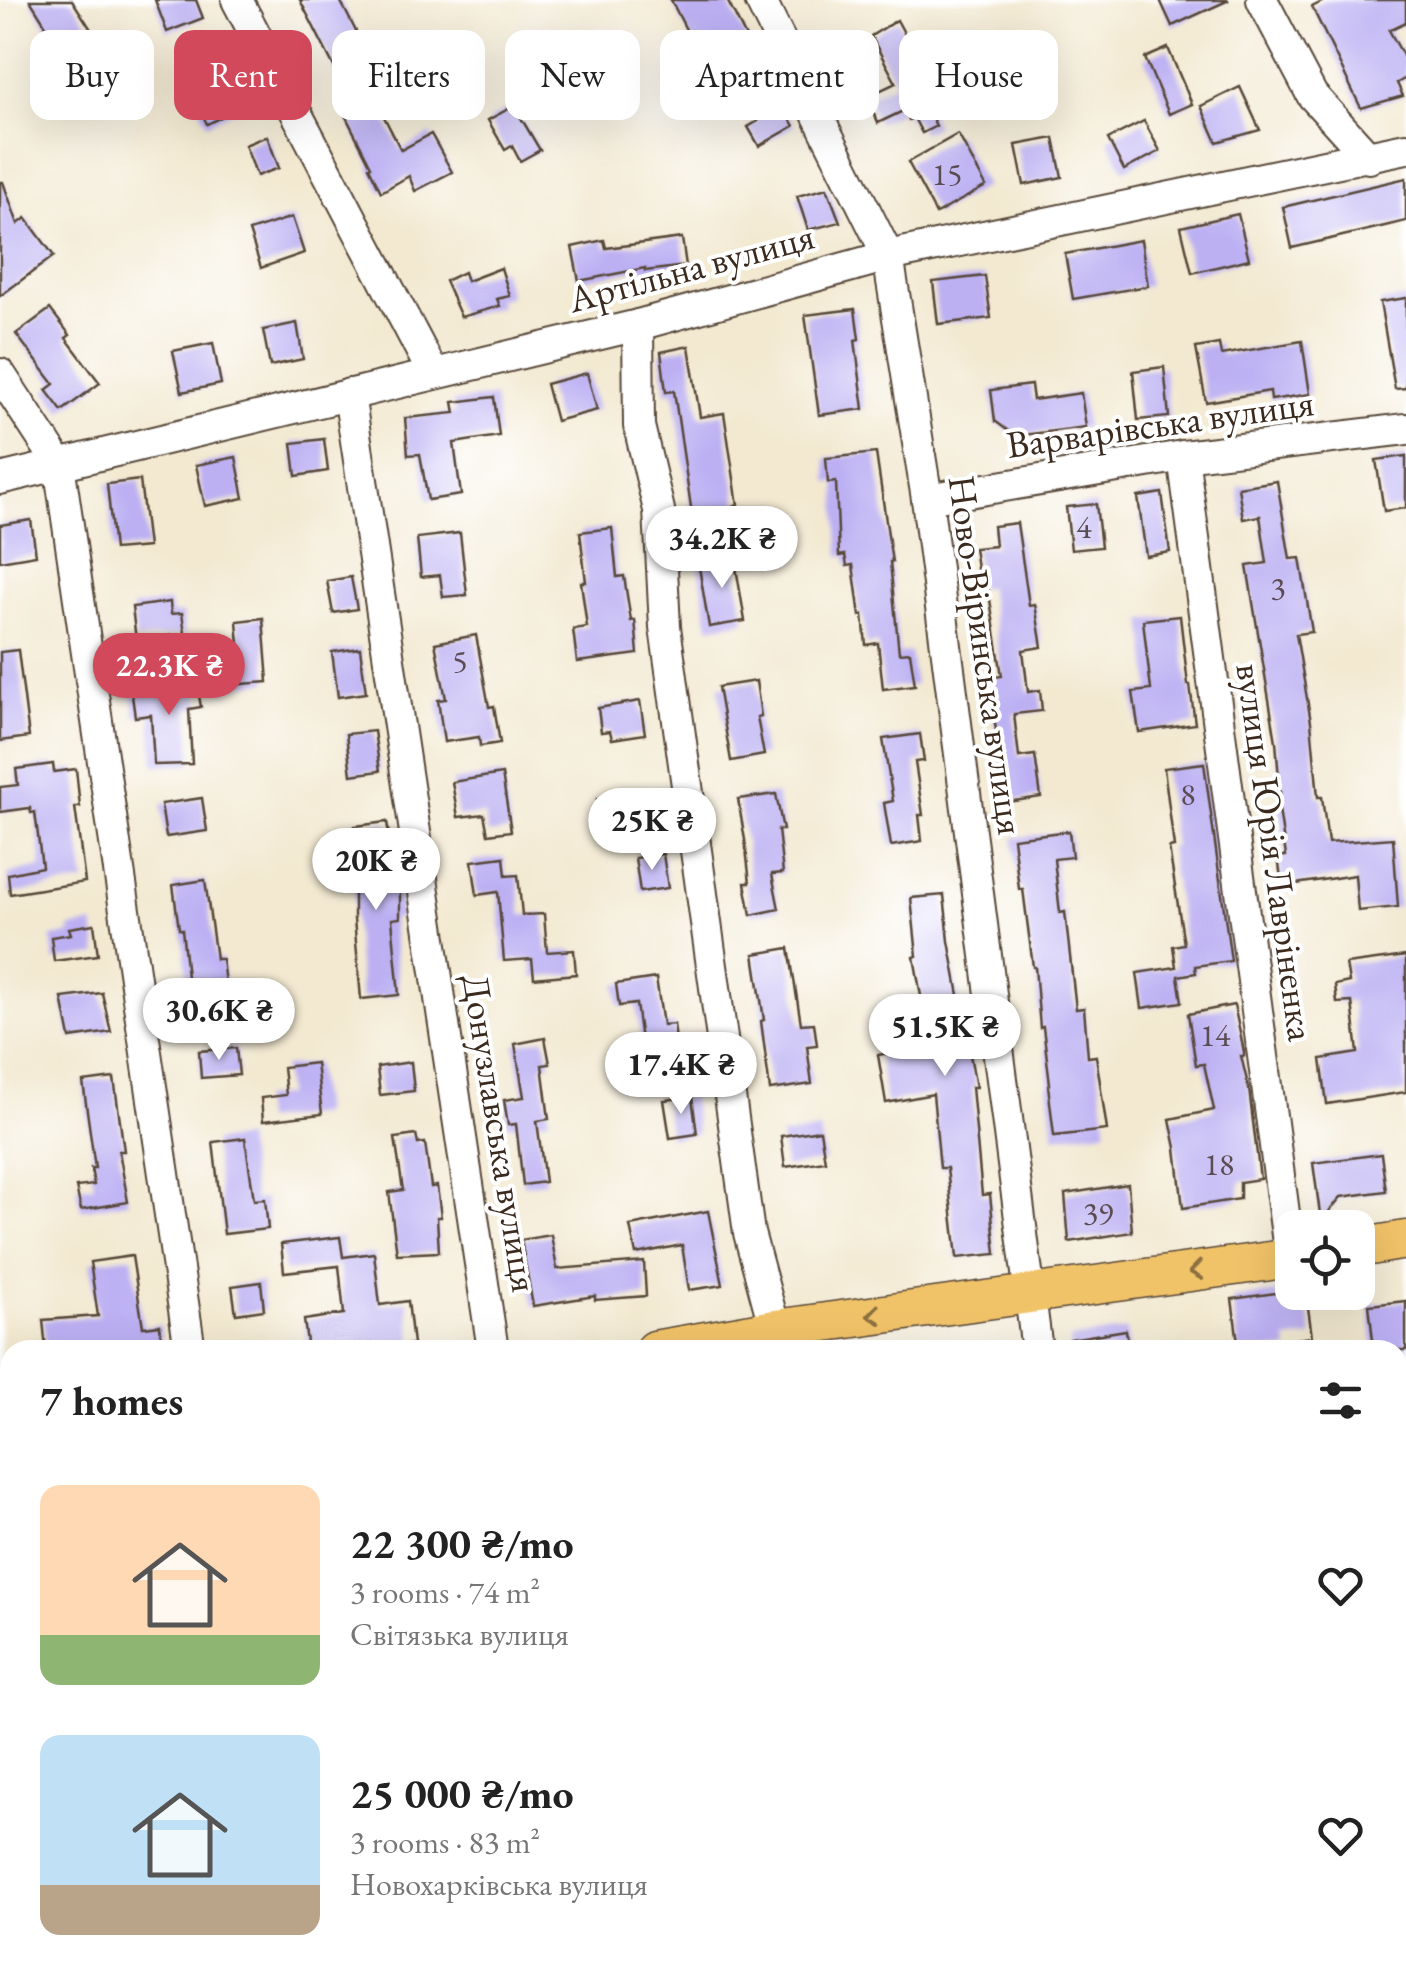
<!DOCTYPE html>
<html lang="en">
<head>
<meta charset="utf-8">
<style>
	:root { --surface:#fff; --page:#f6f6f6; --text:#222; --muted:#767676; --accent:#d1495b }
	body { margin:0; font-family:"EB Garamond",serif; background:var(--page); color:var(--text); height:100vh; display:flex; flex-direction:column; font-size:38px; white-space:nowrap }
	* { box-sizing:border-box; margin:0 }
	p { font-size:32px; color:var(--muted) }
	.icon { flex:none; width:55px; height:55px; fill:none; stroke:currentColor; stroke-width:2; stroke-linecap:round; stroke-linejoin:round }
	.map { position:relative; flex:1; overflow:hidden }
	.sheet { position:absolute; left:0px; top:1340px; width:1408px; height:642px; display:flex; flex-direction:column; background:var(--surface); border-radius:30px 30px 0 0; box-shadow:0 10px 40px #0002 }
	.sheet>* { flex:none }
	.banner { position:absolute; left:30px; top:30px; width:1348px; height:90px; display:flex; gap:20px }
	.controls { position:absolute; left:1275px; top:1210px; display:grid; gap:20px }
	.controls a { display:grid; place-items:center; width:100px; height:100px; border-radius:20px; background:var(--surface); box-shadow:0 10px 40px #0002; font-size:50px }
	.price { position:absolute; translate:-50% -85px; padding:0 22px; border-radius:35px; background:#fff; color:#222; font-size:32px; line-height:65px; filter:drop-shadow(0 2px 5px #0008) }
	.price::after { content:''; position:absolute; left:50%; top:60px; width:30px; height:22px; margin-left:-15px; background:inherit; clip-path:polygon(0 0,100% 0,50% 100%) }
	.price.on { background:var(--accent); color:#fff }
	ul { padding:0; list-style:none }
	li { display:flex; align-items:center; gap:30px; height:250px; padding:0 40px }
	li span { display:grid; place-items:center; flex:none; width:280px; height:200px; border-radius:20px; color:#555 }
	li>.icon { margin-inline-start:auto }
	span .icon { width:120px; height:120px; fill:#fffc; stroke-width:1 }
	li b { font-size:42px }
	h2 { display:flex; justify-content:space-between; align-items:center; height:120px; padding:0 40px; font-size:42px }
	.chip { padding:0 35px; border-radius:20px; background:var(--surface); box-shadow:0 10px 40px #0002; font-size:35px; line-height:90px }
	.chip.on { background:var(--accent); color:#fff }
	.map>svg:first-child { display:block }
	.water { fill:#57bcd5; stroke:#49737a; stroke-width:2.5 }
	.building { fill:#bcb0f3 }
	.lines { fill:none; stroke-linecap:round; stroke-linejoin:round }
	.minor-casing { stroke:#574739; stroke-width:34 }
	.major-casing { stroke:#574739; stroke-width:41 }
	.minor { stroke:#fff; stroke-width:30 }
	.major { stroke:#f1c369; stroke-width:38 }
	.tram { stroke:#3b2a1e; stroke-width:2.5 }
	.oneway { stroke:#8d6f40 }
	.labels { text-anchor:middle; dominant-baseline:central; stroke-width:8; stroke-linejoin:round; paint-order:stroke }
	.number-label { font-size:32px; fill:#5b4c53 }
	.street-label { font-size:38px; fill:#3b2a1e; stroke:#fff }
</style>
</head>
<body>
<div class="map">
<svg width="1406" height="1981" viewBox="0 0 1406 1981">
	<rect width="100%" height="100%" fill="#fff"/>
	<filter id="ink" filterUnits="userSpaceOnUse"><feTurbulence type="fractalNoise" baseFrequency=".01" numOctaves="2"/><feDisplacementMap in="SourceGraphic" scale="20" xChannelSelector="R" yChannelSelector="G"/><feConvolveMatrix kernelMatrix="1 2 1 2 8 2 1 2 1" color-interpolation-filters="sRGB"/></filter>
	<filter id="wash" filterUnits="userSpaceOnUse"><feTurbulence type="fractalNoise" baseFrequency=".0048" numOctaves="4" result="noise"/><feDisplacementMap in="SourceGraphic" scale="40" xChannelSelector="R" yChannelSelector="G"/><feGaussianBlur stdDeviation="2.25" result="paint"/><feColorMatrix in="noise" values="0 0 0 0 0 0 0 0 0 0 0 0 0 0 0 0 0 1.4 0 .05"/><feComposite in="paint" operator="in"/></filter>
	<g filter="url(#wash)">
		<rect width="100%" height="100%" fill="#f3e9d1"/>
		<!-- water -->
		<path class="water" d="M1406,1864v117h-117l9,-8 100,-1v-100z"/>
		<g id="blocks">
			<!-- building -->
			<g class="building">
				<path d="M30,0h42l22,34 -31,19z"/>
				<path d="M155,0h41l7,18 -36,14z"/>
				<path d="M300,0h40l26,51 -10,5 6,10 -3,2 42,82 30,-16 21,38 -37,19 -6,-15 -28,16 -12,-25 2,-1 -30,-59 11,-5z"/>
				<path d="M671,0h56l30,59 -22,11 -7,-14 -23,11z"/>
				<path d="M1160,0h69l-57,26z"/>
				<path d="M1326,0h80v22l-17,8 17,31v17l-9,5 6,13 -42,12 -49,-101z"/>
				<path d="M897,20l19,35 -9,5 29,66 -14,7 -8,-15 -5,2 -4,-10 -27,13 -12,-26 30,-14 -25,-47z"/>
				<path d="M1168,48l24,56 -23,10 -24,-56z"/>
				<path d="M226,60l22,44 -41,20 -21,-44z"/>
				<path d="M1240,87l20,43 -43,12 -16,-36z"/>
				<path d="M779,99l15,27 -35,20 -11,-19 10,-6 -5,-8z"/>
				<path d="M514,106l26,44 -20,11 -8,-15 -7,4 -17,-30z"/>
				<path d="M1144,121l16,30 -36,19 -16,-31z"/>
				<path d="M958,134l28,52 -50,28 -28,-52z"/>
				<path d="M267,136l12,32 -22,8 -12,-31z"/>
				<path d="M1054,138l8,39 -38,8 -8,-40z"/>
				<path d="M1406,178v43l-114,27 -9,-41z"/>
				<path d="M0,182h3l15,42 8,-6 28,38 -54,40z"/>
				<path d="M827,188l13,34 -32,8 -11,-34z"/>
				<path d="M1238,214l11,45 -57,14 -11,-46z"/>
				<path d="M292,217l12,36 -43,15 -12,-37z"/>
				<path d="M682,238l4,28 -41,5v-3l-66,13 -7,-34 32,-7 2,8z"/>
				<path d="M1141,240l7,46 -75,13 -8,-45z"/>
				<path d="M501,268l9,28 -13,3 3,7 -39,11 -16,-36 19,-9 3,9z"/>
				<path d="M985,276l6,42 -53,6 -5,-42z"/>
				<path d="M1406,298v90l-11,1 -15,-87z"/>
				<path d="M50,309l20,26 -4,3 34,45 -38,28 -16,-21 8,-6 -38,-50z"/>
				<path d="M855,309l4,30 -4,1 9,69 -45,6 -14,-100z"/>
				<path d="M297,323l6,36 -33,7 -7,-36z"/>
				<path d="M1302,341l8,53 -39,6 -1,-9 -64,11 -10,-54 23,-4 2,11z"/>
				<path d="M213,343l8,41 -39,8 -9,-41z"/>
				<path d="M689,346l11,71 24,-4 14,92 -5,1 1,10 -41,5 -19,-130 -8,1 -5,-40z"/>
				<path d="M1164,367l5,50 -31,3 -5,-49z"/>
				<path d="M587,373l10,37 -41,11 -10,-37z"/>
				<path d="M1031,385l2,15 48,-7 5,34 -71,9 -20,-15 -4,-31z"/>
				<path d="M494,397l5,39 -45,7 7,52 -33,5 -8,-46 -12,1 -3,-37 50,-5 -2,-11z"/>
				<path d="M324,439l4,32 -32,5 -4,-33z"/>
				<path d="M876,453l16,109h-2l9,91 11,-1 5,33 -32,4 -5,-46 -12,2 -3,-30 -3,1 -7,-51 -6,1 -2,-11 -6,1 -3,-74 -8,1 -2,-25z"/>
				<path d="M1406,456v52l-22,3 -8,-51z"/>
				<path d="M236,457l8,41 -39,8 -9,-41z"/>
				<path d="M140,480l8,67 -34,3 -7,-66z"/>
				<path d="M1277,481l13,78 10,-1 12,74 -16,2 15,88 7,75h4l6,46 65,-5 5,69 -40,4 -3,-36 -73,11 -4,-29 8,-1 -8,-53h3l-5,-61 -29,-176 20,-3 -7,-47 -17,3 -5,-32z"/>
				<path d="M1162,493l8,59 -24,4 -8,-59z"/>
				<path d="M1096,504l5,43 -30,3 -5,-43z"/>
				<path d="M31,520l5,35 -36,6v-36z"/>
				<path d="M1017,523l12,82 6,-1 7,43 -19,3 5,42 12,-2 2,21 -28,3 5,43 16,-2 6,42 -34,5 -19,-124 14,-2 -14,-89 -8,1 -6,-40 21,-2 -2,-20z"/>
				<path d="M612,528l5,49 7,-1 7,45 4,-1 3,34 -61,8 -4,-33 14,-2 -6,-45h5l-6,-50z"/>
				<path d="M460,533l7,62 -24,2 -3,-22 -19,2 -4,-39z"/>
				<path d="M734,555l11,66 -36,6 -11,-66z"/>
				<path d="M351,577l6,32 -24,4 -6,-32z"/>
				<path d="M170,602l1,12 11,-1 3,21 -49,6 -4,-33z"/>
				<path d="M1180,616l8,69h2l5,39 -56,8 -6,-40 18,-2 -8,-70z"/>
				<path d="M263,618l5,64 -50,4 -2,-27 24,-2 -3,-36z"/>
				<path d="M476,635l13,72 5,-1 6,37 -20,3 -1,-9 -35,5 -6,-42 8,-1 -11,-56z"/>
				<path d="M360,648l6,45 -28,4 -6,-45z"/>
				<path d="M18,650l11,87 -29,4v-89z"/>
				<path d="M196,678l5,29 -12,2 3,55 -38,1 -3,-50 -16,2 -4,-29z"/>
				<path d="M756,681l5,35 -4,1 7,38 -33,6 -13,-74z"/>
				<path d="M640,701l5,33 -33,5 -2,-8 -9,1 -3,-24z"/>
				<path d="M374,731l6,40 -29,4 -5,-41z"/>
				<path d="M920,734l4,27 -9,1 8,53h-4l3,26 -31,5 -7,-43 9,-2 -10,-62z"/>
				<path d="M1204,763l27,198 -36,5 1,7 -18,3 4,26 -40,6 -5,-35 39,-6 -3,-21 11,-2 -15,-96 5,-1 -10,-79z"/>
				<path d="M53,764l1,8 22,-3 4,38h-5l10,75 -75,12 -2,-20 34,-7 -7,-55 -4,1 -1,-5 -30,4v-25l18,-2 -2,-16z"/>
				<path d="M502,774l9,57 -23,3 -4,-20 -26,3 -6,-35z"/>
				<path d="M650,793l3,23 -53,6 -3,-23z"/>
				<path d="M776,794l7,36h-5l5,43 -11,1 7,35 -28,6 -6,-32h5l-5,-43 -7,-41z"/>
				<path d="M202,798l5,33 -41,6 -5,-33z"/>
				<path d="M387,822l8,56h5v40l-8,1 7,76 -38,4 -7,-80v-40h9l-8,-53z"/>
				<path d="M1069,831l3,26 -18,2 6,54 5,-1 11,97 8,-1 4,49 8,-1 11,74 -53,6 -6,-51 2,-1 -7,-57 -3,1 -5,-61h-2l-10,-78h-4l-6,-51z"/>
				<path d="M663,854l5,34 -28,4 -5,-34z"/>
				<path d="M504,857l2,19 12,-1 4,40 22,-1 3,38 27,-2 2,24 -42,4 -2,-19 -28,2 -6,-69 -21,3 -5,-34z"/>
				<path d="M205,880l11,79h6l4,33 -37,4 -7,-67h-3l-6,-44z"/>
				<path d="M944,895l5,46 27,146h-4l10,108 8,-1 6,60 -39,4 -10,-90h-7l-7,-74 -47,9 -8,-48 52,-9 -16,-89 3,-1 -6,-58z"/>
				<path d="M94,924l4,31 -44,6 -3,-24 20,-3 -2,-6z"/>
				<path d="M789,948l12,76 13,-1 3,22 -10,1 5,38 -42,6 -9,-69 3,-1 -10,-66z"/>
				<path d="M1406,956v136l-79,12 -6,-45 37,-6 -6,-51 -15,1 -2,-18 14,-3 -3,-18z"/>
				<path d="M656,978l7,47 11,-1 4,33 -34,5 -8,-58 -17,2 -3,-22z"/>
				<path d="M102,993l9,39 -41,6 -8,-40z"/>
				<path d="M1234,1005l10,47v4h-3l8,33 11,90 -20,3v17l-57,9 -7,-60 -6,-29 44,-9 -10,-46 -8,1 -8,-51z"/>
				<path d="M545,1038l5,26 -8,1 7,54 -12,2 8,61 -22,3 -7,-61 -8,1 -4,-25 20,-3 -9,-53z"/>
				<path d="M236,1048l3,27 -38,3 -2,-27z"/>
				<path d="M411,1062l3,29 -34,4 -3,-28z"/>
				<path d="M316,1063l6,51 -59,7 -2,-23 25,-3 -3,-28z"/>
				<path d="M114,1078l10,73h-5l9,51 -47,8 -5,-23 18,-2 -3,-17h4l-12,-86z"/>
				<path d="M692,1097l5,37 -27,4 -6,-38z"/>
				<path d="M820,1130l5,31 -40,6 -4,-31z"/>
				<path d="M416,1135l2,9 7,-1 6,44 6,-1 4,31h-4l2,35 -42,2 -8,-62 14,-2 -8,-52z"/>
				<path d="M245,1138l9,62 11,-1 3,30 -44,5 -11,-92z"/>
				<path d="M1381,1154l5,37 -45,6 -20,24 -8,-58z"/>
				<path d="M1128,1184l4,48 -63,10 -4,-48z"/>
				<path d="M708,1211l15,74 -34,5 -7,-45 -46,9 -6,-28z"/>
				<path d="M551,1235l6,34 87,-7 2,34 -51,4v-4l-62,10 -12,-66z"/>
				<path d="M340,1237l3,20 31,-4 6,52 28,-4 5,43 -40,6 -1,-6 -44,6h-20l-4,-30 40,-6 -5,-48 -55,6 -3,-28z"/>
				<path d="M132,1256l11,71 17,-2 2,25h-116l-3,-30 55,-4 -8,-54z"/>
				<path d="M261,1282l3,28 -28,4 -4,-28z"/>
				<path d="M1283,1292h23l6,45 -25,3 1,10h-49l-7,-51z"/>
				<path d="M1406,1301v49h-32l-5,-45z"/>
				<path d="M1126,1330l3,20h-58l-1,-11z"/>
			</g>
		</g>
	</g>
	<g filter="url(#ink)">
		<use href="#blocks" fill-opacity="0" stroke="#574739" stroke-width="2.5"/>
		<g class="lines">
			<!-- minor casing -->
			<g class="minor-casing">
				<g id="minor">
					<path d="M237,0l196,373"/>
					<path d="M760,0l128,256 39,243 110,851"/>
					<path d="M1262,0l50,95 57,63"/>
					<path d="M638,325l1,101 20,84 6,117 84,606 26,96 1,21"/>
					<path d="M0,374l59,90 131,886"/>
					<path d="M349,394l144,956"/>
					<path d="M1183,456l107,802"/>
					<path d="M0,479l638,-154 250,-69 518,-108"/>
					<path d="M927,499l256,-43 223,-27"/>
					<path d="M274,1972l1,9"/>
					<path d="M586,1972l1,9"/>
					<path d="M843,1972l1,9"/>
				</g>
			</g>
			<!-- major casing -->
			<g class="major-casing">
				<g id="major">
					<path d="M1358,1248l48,-8"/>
					<path d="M654,1350l121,-21 517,-71"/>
					<path d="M0,1441l10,-1"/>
					<path d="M1398,1712l8,-7"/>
					<path d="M1078,1981l10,-9"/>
				</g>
			</g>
			<!-- minor -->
			<use href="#minor" class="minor"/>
			<!-- major -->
			<use href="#major" class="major"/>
			<!-- tram -->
			<g class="tram">
				<path d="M1398,1758l8,-8"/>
				<path d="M1124,1981l11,-9"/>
			</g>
		</g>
		<!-- one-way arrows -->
		<defs><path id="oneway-chevron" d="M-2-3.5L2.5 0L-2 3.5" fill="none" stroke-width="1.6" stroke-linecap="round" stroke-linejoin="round" transform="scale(2.5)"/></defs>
		<g class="oneway">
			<use href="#oneway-chevron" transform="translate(1196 1271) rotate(172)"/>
			<use href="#oneway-chevron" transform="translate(874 1315) rotate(172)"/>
		</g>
	</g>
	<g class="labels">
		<!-- number labels -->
		<g class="number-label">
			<text x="947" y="174">15</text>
			<text x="1084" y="527">4</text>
			<text x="1278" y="588">3</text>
			<text x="460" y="661">5</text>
			<text x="1188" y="794">8</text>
			<text x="1215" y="1035">14</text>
			<text x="1219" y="1164">18</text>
			<text x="1098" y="1213">39</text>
		</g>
		<!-- street labels -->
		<g class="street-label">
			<text transform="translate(691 267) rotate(-15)">Артільна вулиця</text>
			<text transform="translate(1160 423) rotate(-8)">Варварівська вулиця</text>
			<text transform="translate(987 655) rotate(82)">Ново-Віринська вулиця</text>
			<text transform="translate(1276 852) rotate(82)">вулиця Юрія Лавріненка</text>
			<text transform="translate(501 1133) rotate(81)">Донузлавська вулиця</text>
		</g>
	</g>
</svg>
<div class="controls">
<a><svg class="icon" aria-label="locate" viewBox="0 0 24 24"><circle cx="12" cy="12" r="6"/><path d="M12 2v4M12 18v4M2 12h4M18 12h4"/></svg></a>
</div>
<b class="price" style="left:722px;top:591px">34.2K ₴</b>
<b class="price on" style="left:169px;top:718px">22.3K ₴</b>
<b class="price" style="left:652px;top:873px">25K ₴</b>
<b class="price" style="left:376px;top:913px">20K ₴</b>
<b class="price" style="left:219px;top:1063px">30.6K ₴</b>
<b class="price" style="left:945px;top:1079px">51.5K ₴</b>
<b class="price" style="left:681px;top:1117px">17.4K ₴</b>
<div class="banner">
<a class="chip">Buy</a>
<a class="chip on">Rent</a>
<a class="chip">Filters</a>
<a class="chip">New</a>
<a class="chip">Apartment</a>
<a class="chip">House</a>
</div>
<section class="sheet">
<h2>7 homes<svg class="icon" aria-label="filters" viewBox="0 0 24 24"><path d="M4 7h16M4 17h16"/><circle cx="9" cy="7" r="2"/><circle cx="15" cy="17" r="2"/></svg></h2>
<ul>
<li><span style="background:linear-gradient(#ffd9b3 75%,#8fb573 0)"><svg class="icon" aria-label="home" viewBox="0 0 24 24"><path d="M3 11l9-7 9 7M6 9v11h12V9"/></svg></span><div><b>22 300 ₴/mo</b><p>3 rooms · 74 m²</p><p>Світязька вулиця</p></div><svg class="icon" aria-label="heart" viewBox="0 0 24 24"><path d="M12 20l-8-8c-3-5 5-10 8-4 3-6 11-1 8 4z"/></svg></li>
<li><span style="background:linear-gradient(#bfe0f5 75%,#b9a48a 0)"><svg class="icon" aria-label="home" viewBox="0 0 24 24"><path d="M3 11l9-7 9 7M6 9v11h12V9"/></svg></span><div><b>25 000 ₴/mo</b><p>3 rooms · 83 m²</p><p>Новохарківська вулиця</p></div><svg class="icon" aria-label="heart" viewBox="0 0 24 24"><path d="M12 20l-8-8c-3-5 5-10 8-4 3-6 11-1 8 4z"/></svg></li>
</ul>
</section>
</div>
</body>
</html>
